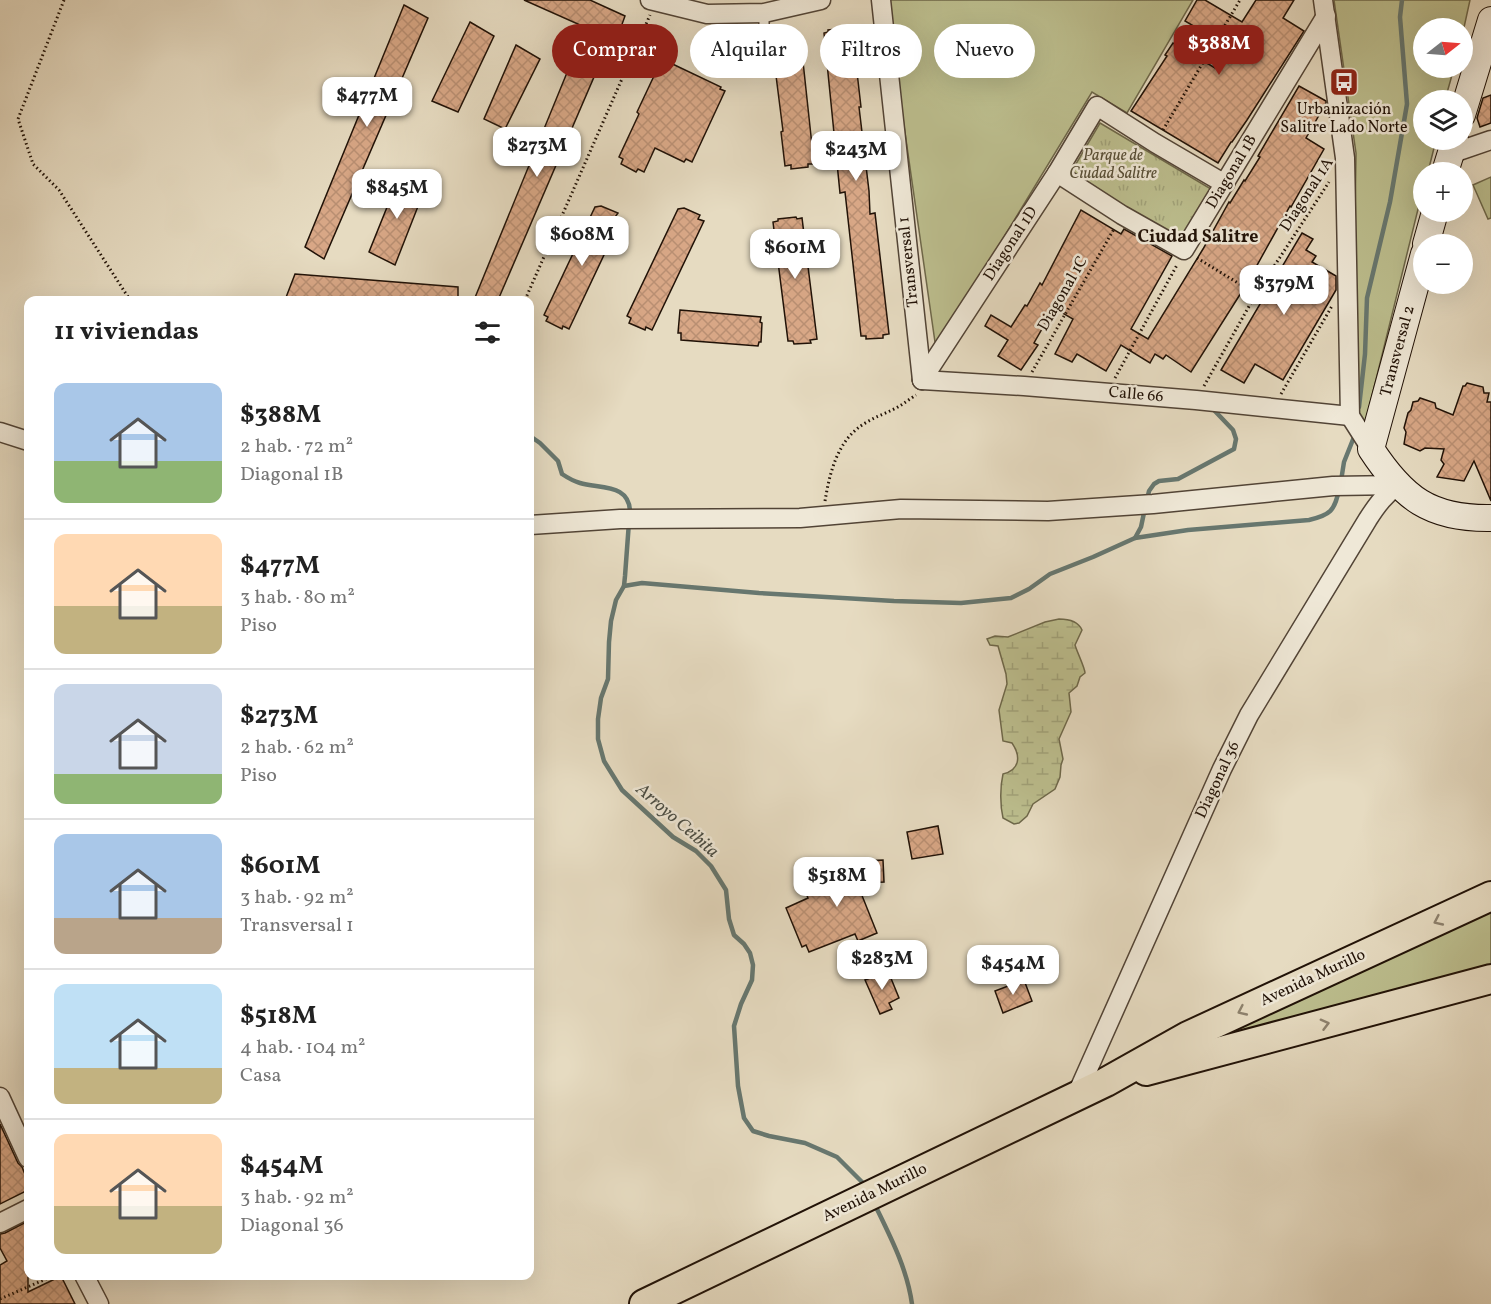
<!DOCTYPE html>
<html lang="es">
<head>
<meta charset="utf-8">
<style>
	:root { --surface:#fff; --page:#f6f6f6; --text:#222; --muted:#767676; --line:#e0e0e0; --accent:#8f2418 }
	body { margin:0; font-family:Vollkorn,serif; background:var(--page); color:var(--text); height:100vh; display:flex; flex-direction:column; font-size:22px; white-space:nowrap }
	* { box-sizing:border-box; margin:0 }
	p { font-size:20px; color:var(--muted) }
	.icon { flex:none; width:33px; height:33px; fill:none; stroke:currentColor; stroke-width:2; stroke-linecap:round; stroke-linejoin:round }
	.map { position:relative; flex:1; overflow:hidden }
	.panel { position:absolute; left:24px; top:296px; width:510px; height:984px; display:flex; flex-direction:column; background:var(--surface); border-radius:12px; box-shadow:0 6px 24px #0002 }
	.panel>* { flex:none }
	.banner { position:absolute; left:552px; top:24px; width:570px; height:54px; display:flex; gap:12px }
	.needle { width:39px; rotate:73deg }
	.fabs { position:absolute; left:1413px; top:18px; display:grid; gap:12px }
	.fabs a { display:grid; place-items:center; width:60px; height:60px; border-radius:50%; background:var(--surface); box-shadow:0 6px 24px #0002; font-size:30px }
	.price { position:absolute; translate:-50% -51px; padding:0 14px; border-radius:12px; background:#fff; color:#222; font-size:20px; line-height:39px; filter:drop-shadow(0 2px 3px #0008) }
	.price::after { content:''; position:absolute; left:50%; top:36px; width:18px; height:14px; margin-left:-9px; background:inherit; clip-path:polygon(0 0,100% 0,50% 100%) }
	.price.active { background:var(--accent); color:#fff }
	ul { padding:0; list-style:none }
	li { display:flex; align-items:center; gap:18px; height:150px; padding:0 30px }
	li+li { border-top:2px solid var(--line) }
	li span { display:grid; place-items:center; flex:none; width:168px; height:120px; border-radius:12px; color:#555 }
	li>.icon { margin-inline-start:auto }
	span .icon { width:72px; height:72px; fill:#fffc; stroke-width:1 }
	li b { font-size:26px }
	h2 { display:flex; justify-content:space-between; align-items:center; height:72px; padding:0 30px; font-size:26px }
	.tag { padding:0 21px; border-radius:27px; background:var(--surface); box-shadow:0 6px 24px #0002; font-size:21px; line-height:54px }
	.tag.active { background:var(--accent); color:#fff }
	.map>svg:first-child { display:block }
	.green { fill:#bcbe8e; stroke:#6e684a; stroke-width:1.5 }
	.wetland { fill:url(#wetland-marsh); stroke:#6e684a; stroke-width:1.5 }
	.park { fill:url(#park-tufts); stroke:#6e684a; stroke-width:1.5 }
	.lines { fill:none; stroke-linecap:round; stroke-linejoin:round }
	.stream { stroke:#67776f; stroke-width:4.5 }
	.building { fill:url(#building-cross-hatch); stroke:#211207; stroke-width:1.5 }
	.lane-casing { stroke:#524436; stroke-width:12 }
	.street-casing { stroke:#524436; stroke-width:21 }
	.secondary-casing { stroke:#211207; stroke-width:28 }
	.primary-casing { stroke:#211207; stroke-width:32 }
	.path { stroke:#211207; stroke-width:3; stroke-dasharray:1.5 3; stroke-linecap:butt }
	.lane { stroke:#efe8d7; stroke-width:9 }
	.street { stroke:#efe8d7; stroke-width:18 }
	.secondary { stroke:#efe8d7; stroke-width:26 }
	.primary { stroke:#e6dbc1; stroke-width:28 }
	.oneway { stroke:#8d816d }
	.labels { text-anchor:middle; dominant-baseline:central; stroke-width:5; stroke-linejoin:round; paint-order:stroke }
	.poi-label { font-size:16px; fill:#211207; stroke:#efe8d7 }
	.park-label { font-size:16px; font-style:italic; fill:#574e36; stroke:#efe8d7 }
	.street-label { font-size:16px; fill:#211207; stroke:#efe8d7 }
	.neighbourhood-label { font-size:18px; font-weight:bold; fill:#211207; stroke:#efe8d7 }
	.water-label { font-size:18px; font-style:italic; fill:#4a4d44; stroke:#efe8d7 }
</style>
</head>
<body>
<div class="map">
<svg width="1491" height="1304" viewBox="0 0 1491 1304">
	<defs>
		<pattern id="wetland-marsh" width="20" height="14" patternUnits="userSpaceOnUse" patternTransform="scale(1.5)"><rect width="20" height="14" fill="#bcbe8e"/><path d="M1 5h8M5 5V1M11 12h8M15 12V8" fill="none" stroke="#a1a279"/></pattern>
		<pattern id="park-tufts" width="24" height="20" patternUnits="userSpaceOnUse" patternTransform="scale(1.5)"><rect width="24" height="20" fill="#bcbe8e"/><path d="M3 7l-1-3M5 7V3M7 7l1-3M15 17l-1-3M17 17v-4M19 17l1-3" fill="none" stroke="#a1a279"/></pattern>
		<pattern id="building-cross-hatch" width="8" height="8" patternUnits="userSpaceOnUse" patternTransform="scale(1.5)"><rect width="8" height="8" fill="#d8a786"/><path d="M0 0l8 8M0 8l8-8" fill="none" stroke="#b98f72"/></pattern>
	</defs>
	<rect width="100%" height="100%" fill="#e6dbc1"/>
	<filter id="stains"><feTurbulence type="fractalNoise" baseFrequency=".00333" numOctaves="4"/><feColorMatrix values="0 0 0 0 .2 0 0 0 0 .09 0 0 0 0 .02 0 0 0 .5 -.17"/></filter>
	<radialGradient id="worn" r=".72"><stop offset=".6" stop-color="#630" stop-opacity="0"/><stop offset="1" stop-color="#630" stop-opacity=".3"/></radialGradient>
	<!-- green -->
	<g class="green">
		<path d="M886,0h307l-66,113 -35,-21 -156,257z"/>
		<path d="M1334,0h136l-7,32 -1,-4h-38v40h30l-9,32h-21v40h12l-8,32h-4l-1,17 -58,235 -13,-10 4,-261z"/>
		<path d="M1491,177v41l-3,1 -15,-34z"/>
		<path d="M1491,906v61l-300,78z"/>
	</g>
	<!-- wetland -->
	<path class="wetland" d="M1059,619c10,0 19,2 23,11l-7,15c2,7 10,23 10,28l-5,4 -3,9 -8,7 2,19 -12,27 4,20 -2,6 -1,12 -5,12 -22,15 -6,12 -8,7 -5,1 -11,-6c-3,-13 -3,-31 0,-44 17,-4 18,-18 9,-31l-9,-2 -4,-31 8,-26 -1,-10 -8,-28 -8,-1 -3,-6 8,-3 13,1 37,-15z"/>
	<!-- park -->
	<path class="park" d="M1100,123l111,66 -28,51 -113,-66z"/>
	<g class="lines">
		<!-- stream -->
		<g class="stream">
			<path d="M1359,407l6,-53 2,-56 23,-96 17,-98 -7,-87 2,-17"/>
			<path d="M530,436l10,7 18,18 4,13c6,4 11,7 18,9 20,6 51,0 50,31"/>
			<path d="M1341,481l3,-19 10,-25"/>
			<path d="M1147,500l2,-9 5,-7 5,-3 19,-2 56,-30 2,-10 -3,-9 -21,-22"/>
			<path d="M629,522l-4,54 -1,10 -8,14 -5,21 -2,21 -1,37 -7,19 -3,21v20l6,22 18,29 51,47 23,14 15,15 15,24 3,29 5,16 10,9 6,9 3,12 -1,15 -11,24 -7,22 4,60 6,32 9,13 16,5 36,7 32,14 30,30"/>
			<path d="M1135,538l53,-8 121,-10c21,-5 26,-9 30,-31"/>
			<path d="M624,586l18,-3 117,10 135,8 67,2 50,-5 18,-9 21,-15 43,-17 42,-19 6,-11 4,-19"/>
			<path d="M874,1203c16,33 33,65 38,101"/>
		</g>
	</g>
	<!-- building -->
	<g class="building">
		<path d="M524,0h66l35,16 -9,25z"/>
		<path d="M1197,0h8l37,22 14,-22h38l-11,18 21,13 -57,89 -15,22h-1l-13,21 -87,-52 36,-55 -2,-1 8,-12 42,25 14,-21 -44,-26z"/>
		<path d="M404,5l24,13 -104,241 -19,-12z"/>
		<path d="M470,22l24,14 -36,76 -26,-11z"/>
		<path d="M847,28v2l5,-1 9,78h-2l10,84 1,23 5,-1 14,121 -6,1v3l-17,1v-3h-5l-16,-144 -5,1 -16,-160 4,-1v-2z"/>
		<path d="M730,37l27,4 -4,27 -29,-3v-7l-17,-1 2,-16 19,4z"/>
		<path d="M796,41v2h5l13,121h-6v3l-17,2v-4l-6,1 -4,-34 2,-1 -11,-87z"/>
		<path d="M516,45l24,14 -35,70 -21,-10z"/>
		<path d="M573,58l24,12 -99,230h-24z"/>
		<path d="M662,59l59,28 -1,2 5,2 -33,71 -6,-3 -2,3 -29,-14 -11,24 -6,-3 -2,3 -15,-8 2,-5 -4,-2 20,-43 -2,-2z"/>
		<path d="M1299,86l27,15v2l-20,35 18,11 -33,58 -1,-1 -44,79 -55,87 -25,-17 -3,4 -8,-5 -5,9 -29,-18 -15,26 -29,-17 -5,8 -17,-8 18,-35 -19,-11 -20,35 4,2 -17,25 -23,-14 10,-16 -23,-14 6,-11 20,12 14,-22 2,1 13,-23 2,2 39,-75 40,24 3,-5 48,27 -41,73 17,10 55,-90 26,-47 1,1 14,-23 1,1 15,-24 -2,-1z"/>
		<path d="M1491,95v28l-11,4 -3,-9 6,-20z"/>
		<path d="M400,175l26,11 -31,79 -26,-13z"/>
		<path d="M601,206l17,7 -3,4 6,2 -52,110 -6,-3 -1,3 -16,-8 2,-4 -4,-2 51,-108z"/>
		<path d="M684,208l16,7 -2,4 6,2 -52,109 -6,-3 -1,3 -16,-7 2,-5 -4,-2 51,-107z"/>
		<path d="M796,217l1,2 5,-1 15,121 -7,1 1,3 -17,1 -1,-3h-5l-15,-119 5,-1v-2z"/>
		<path d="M1302,233l11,6 -7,11 10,6 -4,6 24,14v14l-53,90 -28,-16 -11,19 -23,-13z"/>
		<path d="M295,274l163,13v13h-173z"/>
		<path d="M680,310l81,7 -1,5 2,1 -1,19h-2l-1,4 -77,-6v-7h-3z"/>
		<path d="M1467,383l16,4 1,6h5l-2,9h4v99l-17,-40 -10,20 -27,-4 7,-13 -3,-4 3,-11 -19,-1 -5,3 -16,-7 2,-12 -2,-4 4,-15 3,-3 2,-8 5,-1 2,-3 15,5 1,5 17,7 10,-29h2z"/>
		<path d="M938,826l5,28 -31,5 -5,-27z"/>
		<path d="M883,860l1,22 -27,1 20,50 -19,8 -3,-7 -46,18 -3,-7 -4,2 -16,-39 22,-10 -3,-7 12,-5 3,8 20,-9 -5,-17 24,-7z"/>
		<path d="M888,971l11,27 -10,5 3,6 -12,5 -15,-34z"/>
		<path d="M1024,980l8,21 -29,12 -8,-22z"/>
		<path d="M0,1124l18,39 4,4 6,15v8l-28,14z"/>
		<path d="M28,1221v71l33,-16 14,28h-75v-39l7,-4 -7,-13v-14l5,-1z"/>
	</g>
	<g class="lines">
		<!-- lane casing -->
		<g class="lane-casing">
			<path id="lane" d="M764,25v-12"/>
		</g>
		<!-- street casing -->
		<g class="street-casing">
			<g id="street">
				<path d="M650,0l57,14 57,-1 57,-13"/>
				<path d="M881,0l41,380"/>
				<path d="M1323,0l22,158 5,258 21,33"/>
				<path d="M1450,154l41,-14"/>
				<path d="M1057,173l65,42 62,35 142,-234"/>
				<path d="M922,380l135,-207 40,-67 58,37 70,41"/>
				<path d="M922,380l102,6 172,14 154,16"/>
				<path d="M0,432l28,9"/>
				<path d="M530,525l90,-6 180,-1 101,-9 147,2 105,-7 180,-18 66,-1"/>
				<path d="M1076,1096l146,-327 27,-54 119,-196c9,-14 17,-25 31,-34"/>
				<path d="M0,1097l28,61"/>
				<path d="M0,1223l28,-14"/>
				<path d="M84,1275l15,29"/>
			</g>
		</g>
		<!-- secondary casing -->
		<g class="secondary-casing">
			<g id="secondary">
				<path d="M1462,115l29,-95"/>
				<path d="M1445,172l10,-32"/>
				<path d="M1426,244l9,-32"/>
				<path d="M1424,254l-53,195c32,49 59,70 120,69"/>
			</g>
		</g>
		<!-- primary casing -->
		<g class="primary-casing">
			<g id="primary">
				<path d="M1146,1071l345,-92"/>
				<path d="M644,1304l462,-222 82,-46 303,-140"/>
			</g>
		</g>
		<!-- path -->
		<g class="path">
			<path d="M64,0l-46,119 15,45 26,26 71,110"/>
			<path d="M1163,130l77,-130"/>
			<path d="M1197,258l59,36"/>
			<path d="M525,300l125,-285"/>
			<path d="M1032,372l82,-143"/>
			<path d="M1115,378l62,-113"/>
			<path d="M1204,386l52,-92 73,-112"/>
			<path d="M1281,394l51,-88"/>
			<path d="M825,501c5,-30 13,-63 42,-79 8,-5 17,-8 25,-12 9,-4 16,-10 24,-15"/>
			<path d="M0,1299l55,-24"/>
		</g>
		<!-- lane -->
		<use href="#lane" class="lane"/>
		<!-- street -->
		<use href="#street" class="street"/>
		<!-- secondary -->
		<use href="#secondary" class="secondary"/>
		<!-- primary -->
		<use href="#primary" class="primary"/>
	</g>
	<!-- one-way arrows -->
	<defs><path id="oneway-chevron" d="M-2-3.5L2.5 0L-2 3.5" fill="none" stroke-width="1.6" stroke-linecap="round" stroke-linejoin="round" transform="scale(1.5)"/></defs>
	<g class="oneway">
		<use href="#oneway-chevron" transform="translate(1438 921) rotate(155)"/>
		<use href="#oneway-chevron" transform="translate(1242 1011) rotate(155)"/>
		<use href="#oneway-chevron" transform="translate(1325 1024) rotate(-15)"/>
	</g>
	<!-- icons -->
	<defs>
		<g id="bus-square" transform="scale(1.5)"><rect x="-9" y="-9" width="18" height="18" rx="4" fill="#8f2418" stroke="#efe8d7"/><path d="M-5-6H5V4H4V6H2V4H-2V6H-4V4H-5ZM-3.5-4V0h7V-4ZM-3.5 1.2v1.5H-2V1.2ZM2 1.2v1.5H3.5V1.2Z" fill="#fff"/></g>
	</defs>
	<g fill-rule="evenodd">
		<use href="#bus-square" x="1344" y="82"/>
	</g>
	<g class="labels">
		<!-- poi labels -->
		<g class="poi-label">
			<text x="1344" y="110">Urbanización<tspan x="1344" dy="18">Salitre Lado Norte</tspan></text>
		</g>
		<!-- park labels -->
		<g class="park-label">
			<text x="1113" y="156">Parque de<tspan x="1113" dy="18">Ciudad Salitre</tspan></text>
		</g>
		<!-- street labels -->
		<g class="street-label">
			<text transform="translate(1232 172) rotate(-59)">Diagonal 1B</text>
			<text transform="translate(1307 195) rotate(-57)">Diagonal 1A</text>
			<text transform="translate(1011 244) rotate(-57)">Diagonal 1D</text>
			<text transform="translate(909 262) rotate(-96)">Transversal 1</text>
			<text transform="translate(1063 294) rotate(-60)">Diagonal 1C</text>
			<text transform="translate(1398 351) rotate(-75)">Transversal 2</text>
			<text transform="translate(1136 395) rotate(5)">Calle 66</text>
			<text transform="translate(1218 780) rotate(-65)">Diagonal 36</text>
			<text transform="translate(1313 978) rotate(-25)">Avenida Murillo</text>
			<text transform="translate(875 1193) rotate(-26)">Avenida Murillo</text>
		</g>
		<!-- neighbourhood labels -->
		<g class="neighbourhood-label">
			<text x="1198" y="237">Ciudad Salitre</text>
		</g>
		<!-- water labels -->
		<g class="water-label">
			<text transform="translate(677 821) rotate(41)">Arroyo Ceibita</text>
		</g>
	</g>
	<rect width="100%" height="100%" filter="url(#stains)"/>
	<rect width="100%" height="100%" fill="url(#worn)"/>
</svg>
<div class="fabs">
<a><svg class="needle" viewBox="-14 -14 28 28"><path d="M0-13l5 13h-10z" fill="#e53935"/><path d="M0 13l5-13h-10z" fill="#767676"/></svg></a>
<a><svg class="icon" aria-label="layers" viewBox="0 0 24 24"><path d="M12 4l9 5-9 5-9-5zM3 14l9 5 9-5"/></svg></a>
<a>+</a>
<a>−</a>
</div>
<b class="price active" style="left:1219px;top:76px">$388M</b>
<b class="price" style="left:367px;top:128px">$477M</b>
<b class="price" style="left:537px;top:178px">$273M</b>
<b class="price" style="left:856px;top:182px">$243M</b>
<b class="price" style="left:397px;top:220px">$845M</b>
<b class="price" style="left:582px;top:267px">$608M</b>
<b class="price" style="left:795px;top:280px">$601M</b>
<b class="price" style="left:1284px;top:316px">$379M</b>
<b class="price" style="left:837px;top:908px">$518M</b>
<b class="price" style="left:882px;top:991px">$283M</b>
<b class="price" style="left:1013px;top:996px">$454M</b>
<div class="banner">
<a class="tag active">Comprar</a>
<a class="tag">Alquilar</a>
<a class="tag">Filtros</a>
<a class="tag">Nuevo</a>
</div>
<section class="panel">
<h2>11 viviendas<svg class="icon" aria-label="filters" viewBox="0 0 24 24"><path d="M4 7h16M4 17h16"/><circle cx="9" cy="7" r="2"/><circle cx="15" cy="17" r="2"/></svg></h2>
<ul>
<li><span style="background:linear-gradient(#a9c7e8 65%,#8fb573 0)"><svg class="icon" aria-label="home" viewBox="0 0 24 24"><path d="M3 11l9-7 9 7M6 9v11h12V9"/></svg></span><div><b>$388M</b><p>2 hab. · 72 m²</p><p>Diagonal 1B</p></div></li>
<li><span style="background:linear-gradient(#ffd9b3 60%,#c2b280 0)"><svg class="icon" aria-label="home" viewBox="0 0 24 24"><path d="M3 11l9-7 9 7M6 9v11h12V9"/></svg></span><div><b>$477M</b><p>3 hab. · 80 m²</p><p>Piso</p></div></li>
<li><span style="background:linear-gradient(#c9d6e8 75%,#8fb573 0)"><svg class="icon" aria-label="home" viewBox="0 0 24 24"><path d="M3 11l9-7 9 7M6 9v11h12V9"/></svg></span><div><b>$273M</b><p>2 hab. · 62 m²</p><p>Piso</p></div></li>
<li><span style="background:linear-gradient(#a9c7e8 70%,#b9a48a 0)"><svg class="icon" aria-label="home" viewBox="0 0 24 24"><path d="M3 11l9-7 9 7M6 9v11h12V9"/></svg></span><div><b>$601M</b><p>3 hab. · 92 m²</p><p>Transversal 1</p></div></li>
<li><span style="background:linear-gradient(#bfe0f5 70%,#c2b280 0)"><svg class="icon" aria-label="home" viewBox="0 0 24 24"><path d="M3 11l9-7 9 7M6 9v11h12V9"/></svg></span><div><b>$518M</b><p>4 hab. · 104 m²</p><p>Casa</p></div></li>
<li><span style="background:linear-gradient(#ffd9b3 60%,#c2b280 0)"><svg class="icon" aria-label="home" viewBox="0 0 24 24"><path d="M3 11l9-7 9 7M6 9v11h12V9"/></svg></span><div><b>$454M</b><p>3 hab. · 92 m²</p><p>Diagonal 36</p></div></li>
</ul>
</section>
</div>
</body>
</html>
